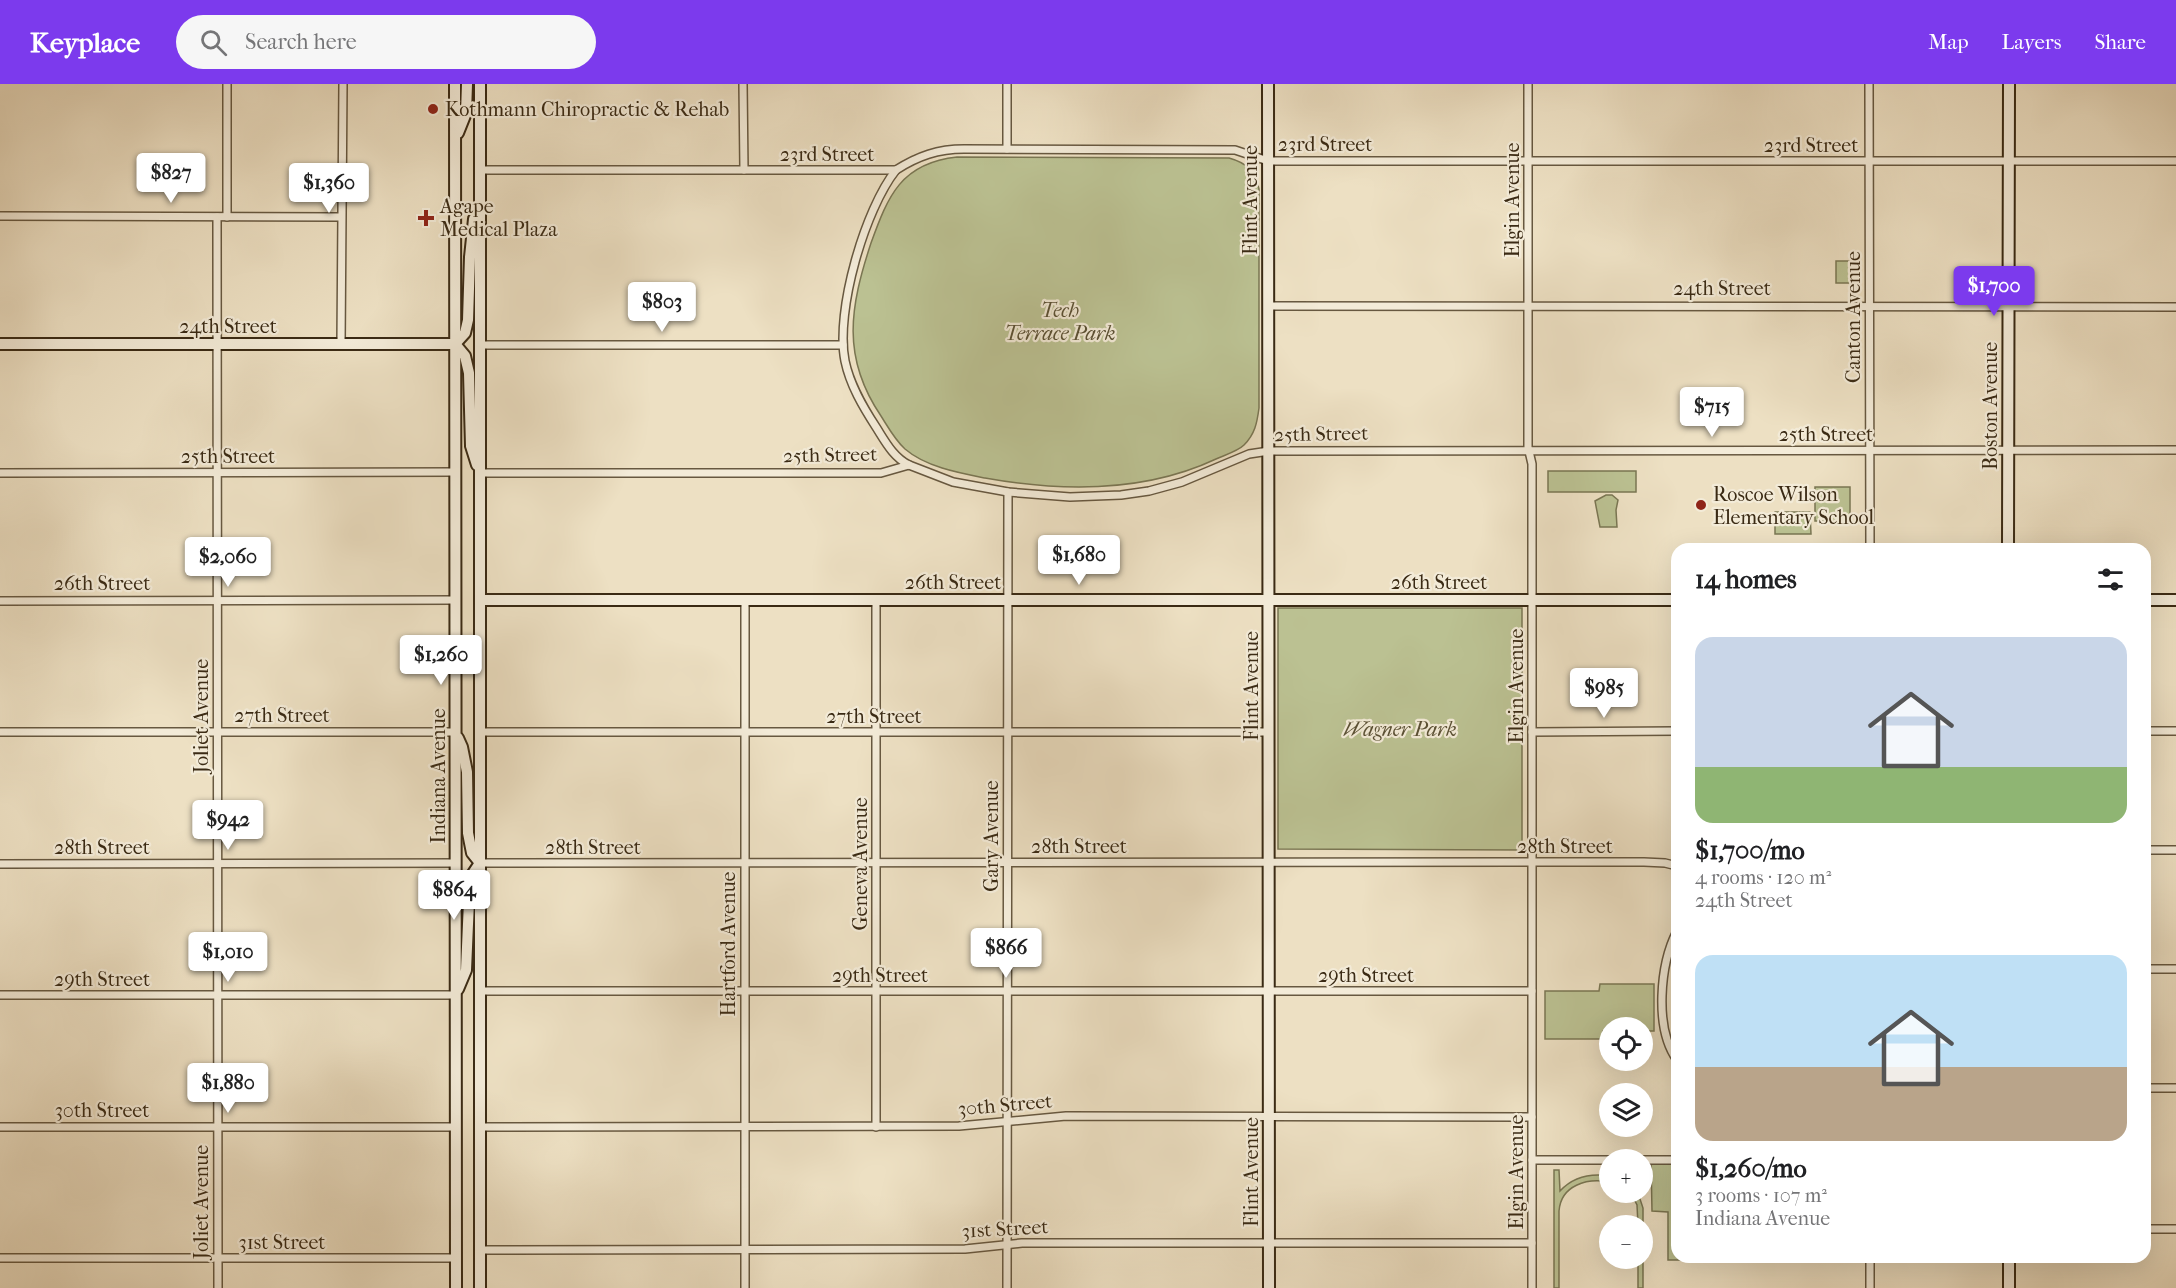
<!DOCTYPE html>
<html lang="en">
<head>
<meta charset="utf-8">
<style>
	:root { --surface:#fff; --page:#f6f6f6; --text:#202124; --muted:#757577; --accent:#7c3aed }
	body { margin:0; font-family:"IM FELL French Canon",serif; background:var(--page); color:var(--text); height:100vh; display:flex; flex-direction:column; font-size:22px; white-space:nowrap }
	* { box-sizing:border-box; margin:0 }
	p { font-size:20px; color:var(--muted) }
	.icon { flex:none; width:33px; height:33px; fill:none; stroke:currentColor; stroke-width:2; stroke-linecap:round; stroke-linejoin:round }
	.map { position:relative; flex:1; overflow:hidden }
	.panel { position:absolute; left:1671px; top:459px; width:480px; height:720px; display:flex; flex-direction:column; background:var(--surface); border-radius:18px; box-shadow:0 6px 24px #0002 }
	.panel>* { flex:none }
	.tools { position:absolute; left:1599px; top:933px; display:grid; gap:12px }
	.tools a { display:grid; place-items:center; width:54px; height:54px; border-radius:50%; background:var(--surface); box-shadow:0 6px 24px #0002; font-size:30px }
	.price { position:absolute; translate:-50% -51px; padding:0 14px; border-radius:6px; background:#fff; color:#222; font-size:20px; line-height:39px; filter:drop-shadow(0 2px 3px #0008) }
	.price::after { content:''; position:absolute; left:50%; top:36px; width:18px; height:14px; margin-left:-9px; background:inherit; clip-path:polygon(0 0,100% 0,50% 100%) }
	.price.active { background:var(--accent); color:#fff }
	ul { padding:0; list-style:none }
	li { display:grid; align-content:center; gap:12px; height:318px; padding:0 24px }
	li span { display:grid; place-items:center; height:186px; border-radius:18px; color:#555 }
	li>.icon { margin-inline-start:auto }
	span .icon { width:108px; height:108px; fill:#fffc; stroke-width:1 }
	li b { font-size:26px }
	h2 { display:flex; justify-content:space-between; align-items:center; height:72px; padding:0 24px; font-size:26px }
	header { display:flex; align-items:center; gap:36px; box-sizing:border-box; height:84px; padding:0 30px; background:var(--accent); color:#fff }
	header strong { font-size:28px }
	nav { display:flex; gap:33px; margin-inline-start:auto; font-size:21px }
	.search { width:420px; height:54px; background:var(--page); display:flex; align-items:center; gap:15px; box-sizing:border-box; padding:0 21px; border-radius:33px; color:var(--muted); font-size:22px }
	.map>svg:first-child { display:block }
	.green { fill:#bbc192; stroke:#7a7653; stroke-width:1.5 }
	.lines { fill:none; stroke-linecap:round; stroke-linejoin:round }
	.street-casing { stroke:#675840; stroke-width:10 }
	.secondary-casing { stroke:#3a2a14; stroke-width:14 }
	.street { stroke:#f3ebd8; stroke-width:7 }
	.secondary { stroke:#f3ebd8; stroke-width:10 }
	.poi-dot { fill:#8f2418; stroke:#f3ebd8; stroke-width:2 }
	.labels { text-anchor:middle; dominant-baseline:central; stroke-width:4.5; stroke-linejoin:round; paint-order:stroke }
	.poi-label { font-size:20px; fill:#3a2a14; stroke:#f3ebd8; text-anchor:start }
	.street-label { font-size:20px; fill:#3a2a14; stroke:#f3ebd8 }
	.park-label { font-size:20px; font-style:italic; fill:#5a5034; stroke:#f3ebd8 }
</style>
</head>
<body>
<header>
<strong>Keyplace</strong>
<div class="search"><svg class="icon" aria-label="search" viewBox="0 0 24 24"><circle cx="10" cy="10" r="6"/><path d="M15 15l6 6"/></svg>Search here</div>
<nav><a>Map</a><a>Layers</a><a>Share</a></nav>
</header>
<div class="map">
<svg width="2176" height="1204" viewBox="0 0 2176 1204">
	<rect width="100%" height="100%" fill="#ede0c3"/>
	<filter id="stains"><feTurbulence type="fractalNoise" baseFrequency=".00333" numOctaves="4"/><feColorMatrix values="0 0 0 0 .2 0 0 0 0 .09 0 0 0 0 .02 0 0 0 .5 -.17"/></filter>
	<radialGradient id="worn" r=".72"><stop offset=".6" stop-color="#630" stop-opacity="0"/><stop offset="1" stop-color="#630" stop-opacity=".3"/></radialGradient>
	<!-- green -->
	<g class="green">
		<path d="M957,73l272,1c18,5 26,13 30,31v219c-2,15 -4,26 -15,37 -6,6 -19,10 -28,14 -72,34 -153,33 -231,19 -26,-5 -59,-11 -80,-29 -10,-9 -17,-22 -24,-33 -40,-59 -31,-109 -10,-173 17,-47 30,-80 86,-86z"/>
		<rect x="1836" y="177" width="18" height="22"/>
		<rect x="1548" y="387" width="88" height="21"/>
		<rect x="1815" y="403" width="35" height="34"/>
		<path d="M1606,411h6l6,5 -2,10 1,17h-17l-5,-26z"/>
		<path d="M1775,428h35l1,22h-36z"/>
		<path d="M1278,524h244v242l-244,-1z"/>
		<path d="M1600,900h54v47h-11l-1,-3h-32l-1,3h-6v8h-58v-48h54z"/>
		<path d="M1651,1076h26v97h15v3h-24v-48l-16,-1z"/>
		<path d="M1554,1086h5l1,21c13,-14 31,-18 50,-15l-1,6c-22,-4 -48,3 -50,29v77h-5z"/>
		<path d="M1631,1109h7l5,15v80h-5v-29l4,-1v-32l-4,-1 -1,-20z"/>
	</g>
	<g class="lines">
		<!-- street casing -->
		<g class="street-casing">
			<g id="street">
				<path d="M743,0l1,86"/>
				<path d="M1007,0v65"/>
				<path d="M1528,0v363l4,17v824"/>
				<path d="M1869,0l1,465"/>
				<path d="M480,86h416c22,-14 42,-21 68,-21l271,1 33,11h908"/>
				<path d="M896,86c-31,39 -61,141 -51,191 5,24 18,46 31,66 9,14 17,30 33,38"/>
				<path d="M0,132l341,1"/>
				<path d="M217,133l1,1071"/>
				<path d="M227,133v-133"/>
				<path d="M1268,222l908,1"/>
				<path d="M341,260l2,-260"/>
				<path d="M480,261h363"/>
				<path d="M0,389l456,-1"/>
				<path d="M480,389h401l28,-8 44,17 55,10 62,5 51,-2 28,-4 33,-9 67,-28 20,-3 907,-1"/>
				<path d="M745,516v688"/>
				<path d="M0,517l456,-1"/>
				<path d="M2145,647h31"/>
				<path d="M0,648h456"/>
				<path d="M480,648h788"/>
				<path d="M1532,648l145,-1"/>
				<path d="M2145,766h31"/>
				<path d="M480,779l1164,-1 21,1 12,3"/>
				<path d="M0,780l456,-1"/>
				<path d="M1677,847c-17,33 -23,97 0,129"/>
				<path d="M2145,885h31"/>
				<path d="M480,907h1052"/>
				<path d="M0,911h456"/>
				<path d="M2145,1004h31"/>
				<path d="M0,1043h456"/>
				<path d="M480,1043l479,-1 107,-10 466,1"/>
				<path d="M876,1043v-527"/>
				<path d="M1532,1076h78"/>
				<path d="M1642,1076h35"/>
				<path d="M2145,1145h31"/>
				<path d="M480,1166l485,-1 57,-6h510"/>
				<path d="M1870,1173v31"/>
				<path d="M0,1174h456"/>
				<path d="M1007,1204l1,-796"/>
			</g>
		</g>
		<!-- secondary casing -->
		<g class="secondary-casing">
			<g id="secondary">
				<path d="M455,0l1,1204"/>
				<path d="M480,0v1204"/>
				<path d="M1268,0l1,1204"/>
				<path d="M458,49l8,-20 1,-29"/>
				<path d="M0,260h455"/>
				<path d="M455,260l10,-11 3,-13 2,-63 4,-38"/>
				<path d="M455,260l10,12 4,17 2,73 6,19"/>
				<path d="M2008,465l1,-465"/>
				<path d="M480,516h1197"/>
				<path d="M2145,516h31"/>
				<path d="M458,905l8,-19 4,-92 10,-15 -8,-10 -4,-20 -1,-61 -5,-25 -4,-9"/>
				<path d="M2009,1173v31"/>
			</g>
		</g>
		<!-- street -->
		<use href="#street" class="street"/>
		<!-- secondary -->
		<use href="#secondary" class="secondary"/>
	</g>
	<!-- markers -->
	<g class="poi-dot">
		<circle cx="433" cy="25" r="6"/>
		<path d="M423 125h6v6h6v6h-6v6h-6v-6h-6v-6h6z"/>
		<circle cx="1701" cy="421" r="6"/>
	</g>
	<g class="labels">
		<!-- poi labels -->
		<g class="poi-label">
			<text x="445" y="25">Kothmann Chiropractic &amp; Rehab</text>
			<text x="440" y="122">Agape<tspan x="440" dy="23">Medical Plaza</tspan></text>
			<text x="1713" y="410">Roscoe Wilson<tspan x="1713" dy="23">Elementary School</tspan></text>
		</g>
		<!-- street labels -->
		<g class="street-label">
			<text x="1325" y="60">23rd Street</text>
			<text x="1811" y="61">23rd Street</text>
			<text x="827" y="70">23rd Street</text>
			<text transform="translate(1250 116) rotate(-90)">Flint Avenue</text>
			<text transform="translate(1512 116) rotate(-90)">Elgin Avenue</text>
			<text x="1722" y="204">24th Street</text>
			<text transform="translate(1853 233) rotate(-90)">Canton Avenue</text>
			<text x="228" y="242">24th Street</text>
			<text transform="translate(1990 322) rotate(-90)">Boston Avenue</text>
			<text transform="translate(1321 350) rotate(-1)">25th Street</text>
			<text x="1826" y="350">25th Street</text>
			<text transform="translate(830 371) rotate(-1)">25th Street</text>
			<text x="228" y="372">25th Street</text>
			<text x="953" y="498">26th Street</text>
			<text x="1439" y="498">26th Street</text>
			<text x="102" y="499">26th Street</text>
			<text transform="translate(1251 602) rotate(-90)">Flint Avenue</text>
			<text transform="translate(1516 602) rotate(-90)">Elgin Avenue</text>
			<text x="282" y="631">27th Street</text>
			<text transform="translate(201 632) rotate(-90)">Joliet Avenue</text>
			<text x="874" y="632">27th Street</text>
			<text transform="translate(438 692) rotate(-90)">Indiana Avenue</text>
			<text transform="translate(991 752) rotate(-90)">Gary Avenue</text>
			<text x="1079" y="762">28th Street</text>
			<text x="1565" y="762">28th Street</text>
			<text x="102" y="763">28th Street</text>
			<text x="593" y="763">28th Street</text>
			<text transform="translate(860 780) rotate(-90)">Geneva Avenue</text>
			<text transform="translate(728 860) rotate(-90)">Hartford Avenue</text>
			<text x="880" y="891">29th Street</text>
			<text x="1366" y="891">29th Street</text>
			<text x="102" y="895">29th Street</text>
			<text transform="translate(1005 1021) rotate(-5)">30th Street</text>
			<text x="102" y="1026">30th Street</text>
			<text transform="translate(1251 1088) rotate(-90)">Flint Avenue</text>
			<text transform="translate(1516 1088) rotate(-90)">Elgin Avenue</text>
			<text transform="translate(201 1118) rotate(-90)">Joliet Avenue</text>
			<text transform="translate(1005 1145) rotate(-3)">31st Street</text>
			<text x="282" y="1158">31st Street</text>
		</g>
		<!-- park labels -->
		<g class="park-label">
			<text x="1060" y="226">Tech<tspan x="1060" dy="23">Terrace Park</tspan></text>
			<text x="1400" y="645">Wagner Park</text>
		</g>
	</g>
	<rect width="100%" height="100%" filter="url(#stains)"/>
	<rect width="100%" height="100%" fill="url(#worn)"/>
</svg>
<div class="tools">
<a><svg class="icon" aria-label="locate" viewBox="0 0 24 24"><circle cx="12" cy="12" r="6"/><path d="M12 2v4M12 18v4M2 12h4M18 12h4"/></svg></a>
<a><svg class="icon" aria-label="layers" viewBox="0 0 24 24"><path d="M12 4l9 5-9 5-9-5zM3 14l9 5 9-5"/></svg></a>
<a>+</a>
<a>−</a>
</div>
<b class="price" style="left:171px;top:120px">$827</b>
<b class="price" style="left:329px;top:130px">$1,360</b>
<b class="price active" style="left:1994px;top:233px">$1,700</b>
<b class="price" style="left:662px;top:249px">$803</b>
<b class="price" style="left:1712px;top:354px">$715</b>
<b class="price" style="left:1079px;top:502px">$1,680</b>
<b class="price" style="left:228px;top:504px">$2,060</b>
<b class="price" style="left:441px;top:602px">$1,260</b>
<b class="price" style="left:1604px;top:635px">$985</b>
<b class="price" style="left:228px;top:767px">$942</b>
<b class="price" style="left:454px;top:837px">$864</b>
<b class="price" style="left:1006px;top:895px">$866</b>
<b class="price" style="left:228px;top:899px">$1,010</b>
<b class="price" style="left:228px;top:1030px">$1,880</b>
<section class="panel">
<h2>14 homes<svg class="icon" aria-label="filters" viewBox="0 0 24 24"><path d="M4 7h16M4 17h16"/><circle cx="9" cy="7" r="2"/><circle cx="15" cy="17" r="2"/></svg></h2>
<ul>
<li><span style="background:linear-gradient(#c9d6e8 70%,#8fb573 0)"><svg class="icon" aria-label="home" viewBox="0 0 24 24"><path d="M3 11l9-7 9 7M6 9v11h12V9"/></svg></span><div><b>$1,700/mo</b><p>4 rooms · 120 m²</p><p>24th Street</p></div></li>
<li><span style="background:linear-gradient(#bfe0f5 60%,#b9a48a 0)"><svg class="icon" aria-label="home" viewBox="0 0 24 24"><path d="M3 11l9-7 9 7M6 9v11h12V9"/></svg></span><div><b>$1,260/mo</b><p>3 rooms · 107 m²</p><p>Indiana Avenue</p></div></li>
</ul>
</section>
</div>
</body>
</html>
